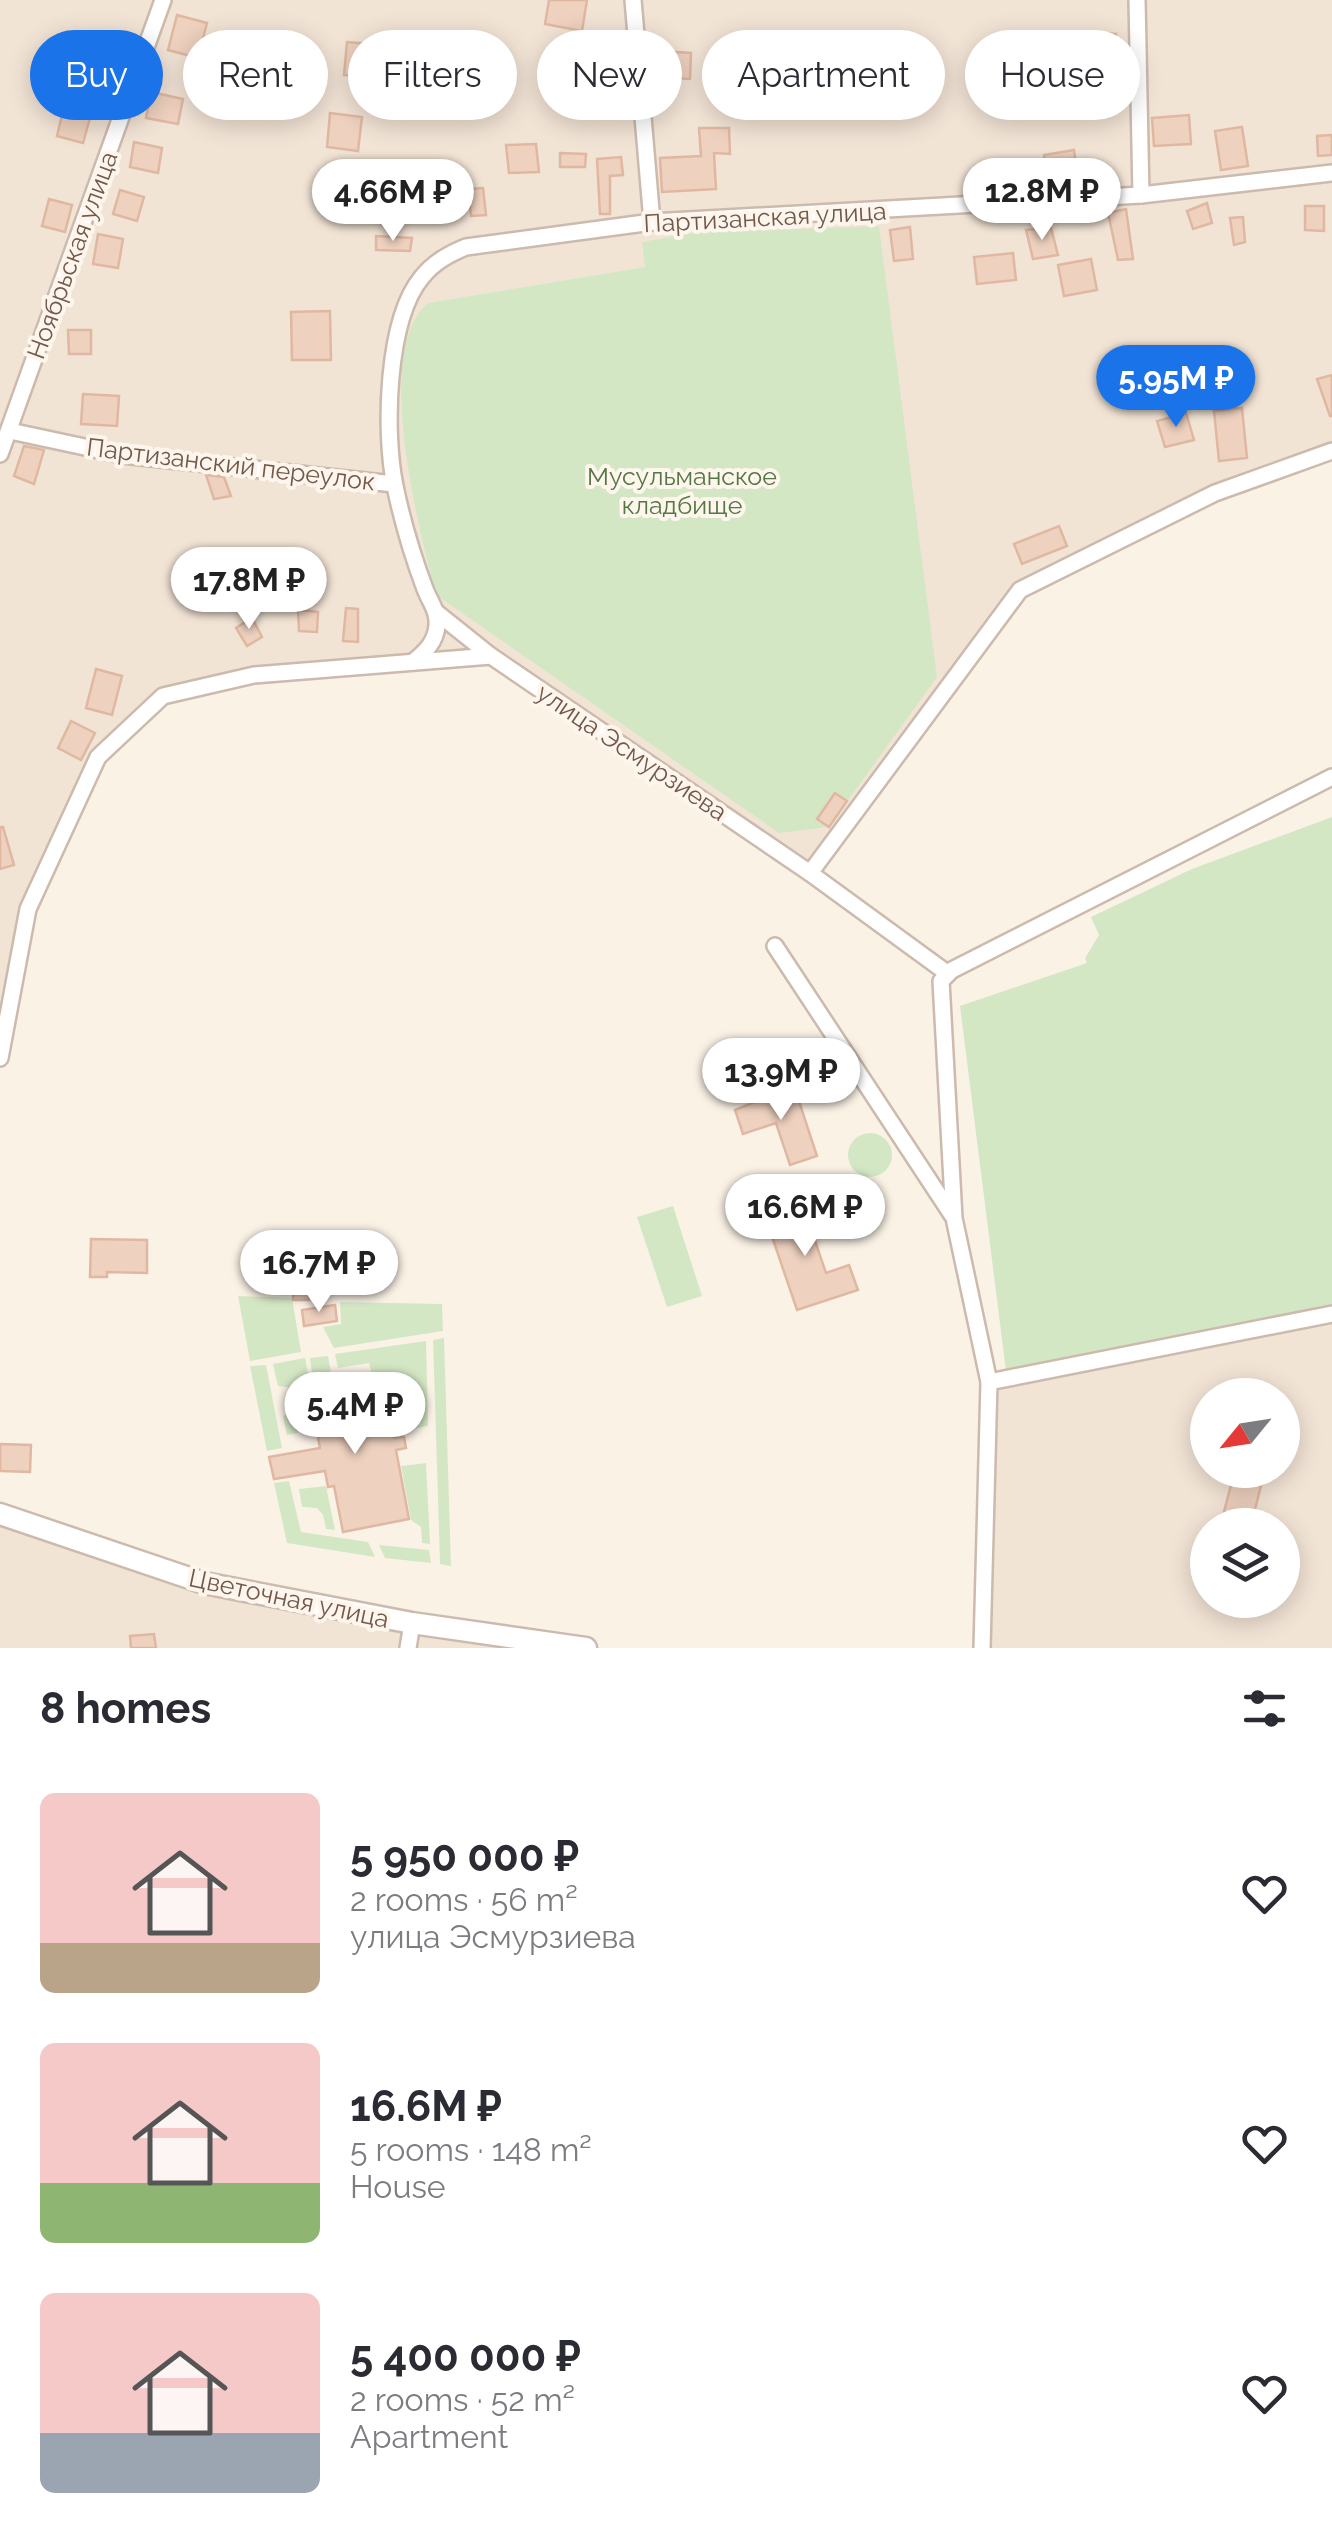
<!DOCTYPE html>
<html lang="en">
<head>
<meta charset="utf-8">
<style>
	:root { --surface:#fff; --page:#f2f2f3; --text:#2b2b33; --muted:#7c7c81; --accent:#1a73e8 }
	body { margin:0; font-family:Raleway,sans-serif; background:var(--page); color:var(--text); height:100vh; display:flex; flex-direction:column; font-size:38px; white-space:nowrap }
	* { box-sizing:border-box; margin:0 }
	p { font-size:32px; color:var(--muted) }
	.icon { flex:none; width:55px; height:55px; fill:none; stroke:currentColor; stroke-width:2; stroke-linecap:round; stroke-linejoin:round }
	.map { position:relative; height:1648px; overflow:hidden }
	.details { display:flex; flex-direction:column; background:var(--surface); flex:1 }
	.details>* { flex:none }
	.guide { position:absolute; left:30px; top:30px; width:1272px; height:90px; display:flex; gap:20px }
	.needle { width:65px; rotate:240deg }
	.tools { position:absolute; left:1190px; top:1378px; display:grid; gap:20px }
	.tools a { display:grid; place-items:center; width:110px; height:110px; border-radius:50%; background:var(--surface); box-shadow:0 5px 25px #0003; font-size:50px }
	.price { position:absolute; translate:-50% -85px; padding:0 22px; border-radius:35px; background:#fff; color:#222; font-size:32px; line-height:65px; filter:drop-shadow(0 2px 5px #0008) }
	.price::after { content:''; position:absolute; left:50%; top:60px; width:30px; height:22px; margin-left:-15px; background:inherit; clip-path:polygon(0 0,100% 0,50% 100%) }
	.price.selected { background:var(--accent); color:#fff }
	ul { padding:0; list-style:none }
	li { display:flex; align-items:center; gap:30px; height:250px; padding:0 40px }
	li span { display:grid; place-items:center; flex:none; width:280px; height:200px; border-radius:15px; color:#555 }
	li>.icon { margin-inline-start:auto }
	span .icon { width:120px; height:120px; fill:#fffc; stroke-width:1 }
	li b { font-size:42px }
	h2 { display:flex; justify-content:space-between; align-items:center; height:120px; padding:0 40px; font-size:42px }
	.chip { padding:0 35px; border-radius:45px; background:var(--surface); box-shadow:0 5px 25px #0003; font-size:35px; line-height:90px }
	.chip.selected { background:var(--accent); color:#fff }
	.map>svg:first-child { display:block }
	.residential { fill:#f2e4d5; fill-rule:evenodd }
	.green { fill:#d4e7c5 }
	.building { fill:#eed1bf; stroke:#e0b8a1; stroke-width:2.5 }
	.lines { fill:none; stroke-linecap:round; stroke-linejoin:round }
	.minor-casing { stroke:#ccbaad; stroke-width:20 }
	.tertiary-casing { stroke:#ccbaad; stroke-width:25 }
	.minor { stroke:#fff; stroke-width:15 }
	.tertiary { stroke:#fff; stroke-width:20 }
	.labels { text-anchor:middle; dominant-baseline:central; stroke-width:8; stroke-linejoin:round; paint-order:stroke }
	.street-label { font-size:25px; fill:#72594c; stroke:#fef6ec }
	.park-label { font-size:25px; fill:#547845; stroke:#fef6ec }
</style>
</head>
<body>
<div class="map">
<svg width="1332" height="1648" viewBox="0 0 1332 1648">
	<rect width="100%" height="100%" fill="#fbf2e6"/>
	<!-- residential -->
	<g class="residential">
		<path d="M0,0h1332v451l-117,42 -195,97 -210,283 -319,-217 -237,19 -91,21 -65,61 -70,152 -28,149z"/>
		<path d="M1332,1314v334h-350l7,-266zM1208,1395h74v75h-74zM1208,1525h74v75h-74z"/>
		<path d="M0,1514l204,69 382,65h-586z"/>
	</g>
	<!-- green -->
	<g class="green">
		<path d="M879,226l58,451 -108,150 -50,6 -343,-238c-16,-63 -65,-245 -8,-292l217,-36 -3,-25 50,-9z"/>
		<path d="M1332,817v489l-326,65 -46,-365 127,-43 -2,-5 14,-23 -8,-18 101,-48z"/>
		<circle cx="870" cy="1155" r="22"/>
		<path d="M673,1206l29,90 -35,11 -30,-90z"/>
		<path d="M238,1296l54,2 9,54 -51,9z"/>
		<path d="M340,1302l102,2 1,27 -109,17 -11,-21 18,-3z"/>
		<path d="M444,1338l7,228 -11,-2 -7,-224z"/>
		<path d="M426,1341l2,85 -34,6 -10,-51h-10l-5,-18 -31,5 -3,-14z"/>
		<path d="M328,1356l4,22 -19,3 -3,-23z"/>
		<path d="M305,1358l11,60 -19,3 1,12 -11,2 -4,-19 14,-6 3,-11 -6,-11 -16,-2 -5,-22z"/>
		<path d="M266,1365l16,83 -15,3 -17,-85z"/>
		<path d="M426,1463l4,81 -8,-1 -1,-16 -10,-7 -10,-54z"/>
		<path d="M289,1481l12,51 67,10 7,15 -88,-14 -13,-60z"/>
		<path d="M326,1486l9,44 -9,-1 -3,-14 -6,-7 -15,-1 -3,-18z"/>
		<path d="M379,1545l50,5 2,13 -46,-5z"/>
	</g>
	<!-- building -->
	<g class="building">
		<path d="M549,0h38l-5,31 -37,-7z"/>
		<path d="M177,15l30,8 -9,35 -30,-8z"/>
		<path d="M1081,32l35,2 -1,28 -35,-2z"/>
		<path d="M347,42l34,3 -2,32 -35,-2z"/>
		<path d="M661,51l30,2 -1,26 -30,-2z"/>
		<path d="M568,52l44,5 -2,16 -43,-6z"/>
		<path d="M87,61l31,7 -7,29 -14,-4 -14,50 -26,-7 7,-29 11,3z"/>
		<path d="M151,92l32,7 -5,25 -32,-6z"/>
		<path d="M330,113l32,4 -4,34 -31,-4z"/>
		<path d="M1189,115l2,29 -37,2 -2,-28z"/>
		<path d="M1242,127l6,39 -27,4 -6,-39z"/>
		<path d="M699,128h30l1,26 -16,-1 2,36 -54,3 -2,-34 41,-2z"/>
		<path d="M1332,135v20l-14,1 -1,-20z"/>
		<path d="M134,142l28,6 -4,25 -28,-6z"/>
		<path d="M536,144l3,28 -30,1 -3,-28z"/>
		<path d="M1074,150l4,32 -30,4 -4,-31z"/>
		<path d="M560,153l26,1 -1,13h-25z"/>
		<path d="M621,157l2,18 -13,1v38h-10l-3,-55z"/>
		<path d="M443,166l17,4 -3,19 -17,-4z"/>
		<path d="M483,188l3,27 -15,1 -3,-27z"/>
		<path d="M120,190l24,7 -7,24 -24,-7z"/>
		<path d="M49,199l23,6 -7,27 -23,-6z"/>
		<path d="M1207,203l5,20 -19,6 -6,-18z"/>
		<path d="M1305,206h19v25l-19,-1z"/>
		<path d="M1126,209l7,50 -15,1 -10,-47z"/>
		<path d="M1243,217l2,25 -11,3 -4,-27z"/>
		<path d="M910,227l3,32 -19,2 -4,-31z"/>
		<path d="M1051,228l7,27 -25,4 -7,-29z"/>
		<path d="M98,234l25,5 -5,29 -25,-4z"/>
		<path d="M376,236l36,2 -2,13 -34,-1z"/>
		<path d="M1013,253l3,27 -39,4 -3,-27z"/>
		<path d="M1091,259l6,31 -33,6 -6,-31z"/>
		<path d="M330,311l1,49h-39l-1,-48z"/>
		<path d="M68,330h23v24h-22z"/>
		<path d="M1332,375v41h-2l-13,-37z"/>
		<path d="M83,394l36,2 -2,30 -36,-2z"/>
		<path d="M1242,408l5,50 -28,3 -5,-50z"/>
		<path d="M1186,413l8,27 -29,7 -8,-26z"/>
		<path d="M24,446l20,4 -10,34 -20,-8z"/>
		<path d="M206,475l18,2 7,19 -17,3z"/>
		<path d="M1059,526l8,20 -45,18 -8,-20z"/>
		<path d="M346,608l12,1v33l-15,-1z"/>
		<path d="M298,610l20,2 -1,20 -18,-1z"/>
		<path d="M252,618l10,19 -15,9 -11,-18z"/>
		<path d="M96,669l26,7 -10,39 -26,-7z"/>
		<path d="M71,721l24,12 -14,27 -23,-12z"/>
		<path d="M835,793l12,8 -18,26 -12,-8z"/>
		<path d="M0,827h3l11,38 -14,4z"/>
		<path d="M794,1086l23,70 -27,9 -14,-42 -33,11 -8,-24z"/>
		<path d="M801,1200l25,73 23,-8 9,25 -61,20 -33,-97z"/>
		<path d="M91,1239l56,1v33l-40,-1v5h-17z"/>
		<path d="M294,1282l15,1v17h-16z"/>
		<path d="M335,1305l2,16 -33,5 -2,-16z"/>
		<path d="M383,1381l11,57 10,-1 2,11 -10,2 13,69 -66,13 -9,-46 -6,1 -3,-16 -51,8 -5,-22 51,-9 -3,-15 5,-1 -7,-38z"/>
		<path d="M0,1444l31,1 -1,27 -30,-1z"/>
		<path d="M1235,1470h30l-14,55 -30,-2z"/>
		<path d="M154,1634l2,14h-25l-1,-12z"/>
	</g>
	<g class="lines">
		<!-- minor casing -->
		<g class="minor-casing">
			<g id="minor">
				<path d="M633,0l19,222"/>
				<path d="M1137,0l4,195"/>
				<path d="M10,431l112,24 272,29"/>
				<path d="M0,454l163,-454"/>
				<path d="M436,612l55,44"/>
				<path d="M413,662c12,-10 23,-20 24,-37 1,-14 -7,-23 -12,-36 -12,-32 -23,-69 -30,-103 -11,-53 -9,-166 27,-209 12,-15 27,-23 44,-30l186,-25 489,-27 191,-22"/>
				<path d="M810,873l210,-283 195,-97 117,-42"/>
				<path d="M775,946l177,269"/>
				<path d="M0,1058l28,-149 70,-152 65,-61 91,-21 237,-19 319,217 137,100"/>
				<path d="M989,1382l343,-68"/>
				<path d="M408,1648l4,-25"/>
				<path d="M982,1648l7,-266 -35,-164 -13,-237 11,-11 380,-193"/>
			</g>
		</g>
		<!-- tertiary casing -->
		<g class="tertiary-casing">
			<path id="tertiary" d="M0,1514l204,69 208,40 174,25"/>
		</g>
		<!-- minor -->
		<use href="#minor" class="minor"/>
		<!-- tertiary -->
		<use href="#tertiary" class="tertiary"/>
	</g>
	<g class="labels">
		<!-- street labels -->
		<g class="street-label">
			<text transform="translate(765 217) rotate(-3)">Партизанская улица</text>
			<text transform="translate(72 255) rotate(-70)">Ноябрьская улица</text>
			<text transform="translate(231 464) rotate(7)">Партизанский переулок</text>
			<text transform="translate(632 752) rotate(34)">улица Эсмурзиева</text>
			<text transform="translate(289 1598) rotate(12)">Цветочная улица</text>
		</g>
		<!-- park labels -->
		<g class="park-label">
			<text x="682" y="476">Мусульманское<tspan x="682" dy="29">кладбище</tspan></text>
		</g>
	</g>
</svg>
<div class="tools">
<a><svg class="needle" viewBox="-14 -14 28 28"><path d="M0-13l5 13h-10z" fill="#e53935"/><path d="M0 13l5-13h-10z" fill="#7c7c81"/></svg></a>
<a><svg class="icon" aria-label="layers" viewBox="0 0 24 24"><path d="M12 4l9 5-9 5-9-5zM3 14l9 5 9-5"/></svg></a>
</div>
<b class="price" style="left:1042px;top:243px">12.8M ₽</b>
<b class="price" style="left:393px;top:244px">4.66M ₽</b>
<b class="price selected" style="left:1176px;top:430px">5.95M ₽</b>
<b class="price" style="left:249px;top:632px">17.8M ₽</b>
<b class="price" style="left:781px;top:1123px">13.9M ₽</b>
<b class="price" style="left:805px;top:1259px">16.6M ₽</b>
<b class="price" style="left:319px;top:1315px">16.7M ₽</b>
<b class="price" style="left:355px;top:1457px">5.4M ₽</b>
<div class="guide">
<a class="chip selected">Buy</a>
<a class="chip">Rent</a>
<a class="chip">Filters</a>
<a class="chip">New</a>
<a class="chip">Apartment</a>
<a class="chip">House</a>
</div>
</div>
<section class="details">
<h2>8 homes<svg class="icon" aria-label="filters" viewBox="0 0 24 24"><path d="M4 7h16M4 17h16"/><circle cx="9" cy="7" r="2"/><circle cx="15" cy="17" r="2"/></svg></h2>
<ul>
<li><span style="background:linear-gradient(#f6c9c9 75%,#b9a48a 0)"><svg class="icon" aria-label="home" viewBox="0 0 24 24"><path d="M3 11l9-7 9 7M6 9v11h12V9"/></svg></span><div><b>5 950 000 ₽</b><p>2 rooms · 56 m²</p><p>улица Эсмурзиева</p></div><svg class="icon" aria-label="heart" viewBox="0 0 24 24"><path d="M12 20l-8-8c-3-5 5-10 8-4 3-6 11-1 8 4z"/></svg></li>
<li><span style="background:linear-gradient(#f6c9c9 70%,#8fb573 0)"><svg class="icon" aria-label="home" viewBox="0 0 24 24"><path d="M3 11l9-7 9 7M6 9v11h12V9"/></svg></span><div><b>16.6M ₽</b><p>5 rooms · 148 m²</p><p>House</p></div><svg class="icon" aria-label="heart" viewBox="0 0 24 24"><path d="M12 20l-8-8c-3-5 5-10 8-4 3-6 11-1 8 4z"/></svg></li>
<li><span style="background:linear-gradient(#f6c9c9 70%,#9aa5b1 0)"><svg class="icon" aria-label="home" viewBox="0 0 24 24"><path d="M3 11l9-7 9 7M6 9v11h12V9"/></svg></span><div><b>5 400 000 ₽</b><p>2 rooms · 52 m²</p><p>Apartment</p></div><svg class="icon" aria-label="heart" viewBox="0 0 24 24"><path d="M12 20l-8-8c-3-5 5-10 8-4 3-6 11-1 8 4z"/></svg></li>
</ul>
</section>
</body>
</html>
